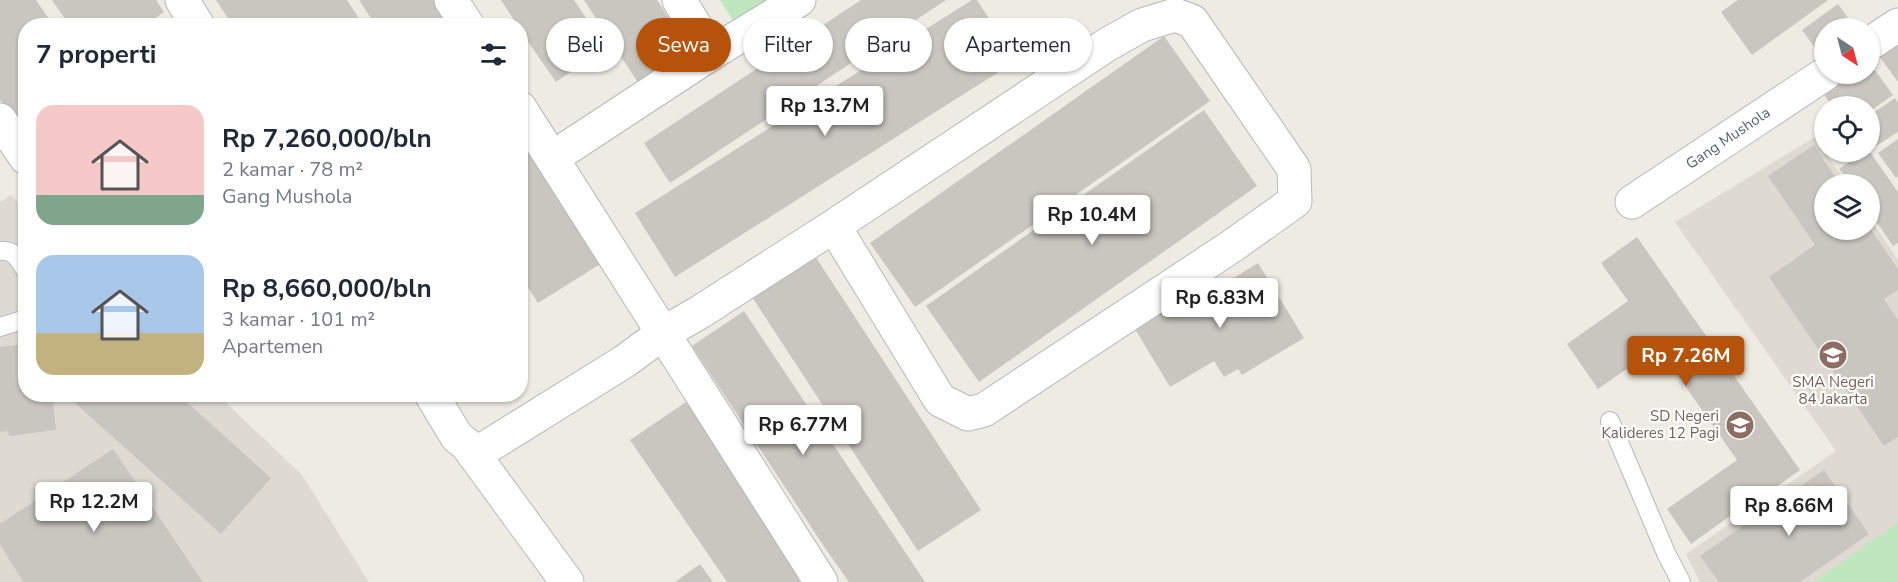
<!DOCTYPE html>
<html lang="id">
<head>
<meta charset="utf-8">
<style>
	:root { --surface:#fff; --page:#f2f2f3; --text:#1f2937; --muted:#747a83; --accent:#b45309 }
	body { margin:0; font-family:"Nunito Sans",sans-serif; background:var(--page); color:var(--text); height:100vh; display:flex; flex-direction:column; font-size:22px; white-space:nowrap }
	* { box-sizing:border-box; margin:0 }
	p { font-size:20px; color:var(--muted) }
	.icon { flex:none; width:33px; height:33px; fill:none; stroke:currentColor; stroke-width:2; stroke-linecap:round; stroke-linejoin:round }
	.map { position:relative; flex:1; overflow:hidden }
	.drawer { position:absolute; left:18px; top:18px; width:510px; height:384px; display:flex; flex-direction:column; background:var(--surface); border-radius:24px; box-shadow:0 2px 4px #0004 }
	.drawer>* { flex:none }
	.top-card { position:absolute; left:546px; top:18px; width:570px; height:54px; display:flex; gap:12px }
	.needle { width:39px; rotate:144deg }
	.buttons { position:absolute; left:1814px; top:18px; display:grid; gap:12px }
	.buttons a { display:grid; place-items:center; width:66px; height:66px; border-radius:50%; background:var(--surface); box-shadow:0 2px 4px #0004; font-size:30px }
	.price { position:absolute; translate:-50% -51px; padding:0 14px; border-radius:6px; background:#fff; color:#222; font-size:20px; line-height:39px; filter:drop-shadow(0 2px 3px #0008) }
	.price::after { content:''; position:absolute; left:50%; top:36px; width:18px; height:14px; margin-left:-9px; background:inherit; clip-path:polygon(0 0,100% 0,50% 100%) }
	.price.on { background:var(--accent); color:#fff }
	ul { padding:0; list-style:none }
	li { display:flex; align-items:center; gap:18px; height:150px; padding:0 18px }
	li span { display:grid; place-items:center; flex:none; width:168px; height:120px; border-radius:18px; color:#555 }
	li>.icon { margin-inline-start:auto }
	span .icon { width:72px; height:72px; fill:#fffc; stroke-width:1 }
	li b { font-size:26px }
	h2 { display:flex; justify-content:space-between; align-items:center; height:72px; padding:0 18px; font-size:26px }
	.chip { padding:0 21px; border-radius:27px; background:var(--surface); box-shadow:0 2px 4px #0004; font-size:21px; line-height:54px }
	.chip.on { background:var(--accent); color:#fff }
	.map>svg:first-child { display:block }
	.education { fill:#dedad1 }
	.green { fill:#bee7be }
	.building { fill:#c9c6bf }
	.lines { fill:none; stroke-linecap:round; stroke-linejoin:round }
	.lane-casing { stroke:#b5b8bd; stroke-width:20 }
	.street-casing { stroke:#b5b8bd; stroke-width:35 }
	.lane { stroke:#fff; stroke-width:18 }
	.street { stroke:#fff; stroke-width:33 }
	.labels { text-anchor:middle; dominant-baseline:central; stroke-width:4.5; stroke-linejoin:round; paint-order:stroke }
	.street-label { font-size:15px; fill:#5b5f64; stroke:#fff }
	.education-label { font-size:15px; fill:#785e54; stroke:#fff }
</style>
</head>
<body>
<div class="map">
<svg width="1898" height="582" viewBox="0 0 1898 582">
	<rect width="100%" height="100%" fill="#eeebe2"/>
	<!-- education -->
	<g class="education">
		<path d="M1815,137l32,47h-23v46h45v-13l29,43v322h-198l-14,-28 150,-103 -161,-229z"/>
		<path d="M11,195l14,14 1,185 192,1 84,80 67,107h-369v-380z"/>
	</g>
	<!-- green -->
	<g class="green">
		<path d="M720,0h49l-35,22z"/>
		<path d="M1898,523v59h-85z"/>
	</g>
	<!-- building -->
	<g class="building">
		<path d="M0,0h36l18,26h-28v110l-26,-36z"/>
		<path d="M52,0h104l8,12 -20,14h-74z"/>
		<path d="M216,0h131l17,26h-131z"/>
		<path d="M359,0h80l16,26h-79z"/>
		<path d="M501,0h73l32,48 -50,34 -36,-52v-4h-2z"/>
		<path d="M584,0h73l35,53 -51,34z"/>
		<path d="M861,0h85l-276,183 -26,-40z"/>
		<path d="M972,0h5l39,61 -341,216 -40,-64z"/>
		<path d="M1738,0h90l-76,55 -31,-43z"/>
		<path d="M1838,4l17,24h-31v24l-4,3 -18,-25z"/>
		<path d="M1164,36l46,65 -295,206 -45,-64z"/>
		<path d="M1898,39v43l-21,-29z"/>
		<path d="M1869,62l24,33 -24,17v-6h-37l-10,-14 25,-18h22z"/>
		<path d="M1895,98l3,5v29l-22,14 -7,-10v-20z"/>
		<path d="M1204,110l53,76 -278,196 -53,-76z"/>
		<path d="M1824,122v22l-10,-14z"/>
		<path d="M1898,139v37l-2,2 -18,-25z"/>
		<path d="M1814,145l26,39h-16v46h45v-3l29,42v21l-14,9 14,21v117l-14,9 -115,-169 46,-32 -47,-69z"/>
		<path d="M533,149l72,112 -67,42 -18,-28v-118z"/>
		<path d="M1830,152h12l-8,5z"/>
		<path d="M1864,152h6l28,40v51l-5,3 -24,-35v-27h-18l-12,-15z"/>
		<path d="M1637,237l163,233 -39,28 -2,-3 -68,49 -24,-35 70,-49 -79,-113 -60,42 -31,-45 61,-43 -27,-38z"/>
		<path d="M815,256l166,254 -63,41 -166,-254z"/>
		<path d="M1258,263l46,75 -62,37 -4,-6 -14,8 -10,-16 -44,26 -38,-63 47,-29 13,22 12,-7 -6,-10z"/>
		<path d="M744,311l151,226 30,45h-76l-26,-37 -131,-199z"/>
		<path d="M26,344v50h26l4,36 -47,6 -1,-5 -8,1v-85z"/>
		<path d="M83,394h95l93,84 -50,56 -146,-131z"/>
		<path d="M686,402l75,109 48,71h-82l-97,-142z"/>
		<path d="M113,449l90,133h-180l-23,-38v-20z"/>
		<path d="M1824,470l45,64 -69,48h-81l-19,-26z"/>
		<path d="M700,564l13,18h-38z"/>
	</g>
	<g class="lines">
		<!-- lane casing -->
		<g class="lane-casing">
			<g id="lane">
				<path d="M0,251c14,-2 19,9 26,20"/>
				<path d="M0,327l26,-8"/>
				<path d="M1610,421l56,132 15,29"/>
			</g>
		</g>
		<!-- street casing -->
		<g class="street-casing">
			<g id="street">
				<path d="M182,0l16,26"/>
				<path d="M451,0l17,26"/>
				<path d="M679,0l33,53"/>
				<path d="M1869,44l29,-19"/>
				<path d="M520,108l301,474"/>
				<path d="M0,120l26,38"/>
				<path d="M552,158l160,-105 87,-53"/>
				<path d="M1632,202l193,-128"/>
				<path d="M431,394l26,43 10,8 100,137"/>
				<path d="M474,455l151,-94 37,-27 38,-22 134,-86 274,-182 34,-19 33,-10 17,6 102,148 1,32 -63,45 -248,164 -16,4 -28,-14 -106,-174"/>
			</g>
		</g>
		<!-- lane -->
		<use href="#lane" class="lane"/>
		<!-- street -->
		<use href="#street" class="street"/>
	</g>
	<!-- icons -->
	<defs>
		<g id="school-disc" transform="scale(1.5)"><circle r="9.5" fill="#8d6e63" stroke="#fff"/><path d="M0-5L7-2L0 1L-7-2ZM-4 1L0 2.5L4 1V4Q0 6-4 4Z" fill="#fff"/></g>
	</defs>
	<g fill-rule="evenodd">
		<use href="#school-disc" x="1833" y="355"/>
		<use href="#school-disc" x="1740" y="425"/>
	</g>
	<g class="labels">
		<!-- street labels -->
		<g class="street-label">
			<text transform="translate(1728 138) rotate(-34)">Gang Mushola</text>
		</g>
		<!-- education labels -->
		<g class="education-label">
			<text x="1833" y="382">SMA Negeri<tspan x="1833" dy="17">84 Jakarta</tspan></text>
			<text x="1719" y="416" text-anchor="end">SD Negeri<tspan x="1719" dy="17">Kalideres 12 Pagi</tspan></text>
		</g>
	</g>
</svg>
<div class="buttons">
<a><svg class="needle" viewBox="-14 -14 28 28"><path d="M0-13l5 13h-10z" fill="#e53935"/><path d="M0 13l5-13h-10z" fill="#747a83"/></svg></a>
<a><svg class="icon" aria-label="locate" viewBox="0 0 24 24"><circle cx="12" cy="12" r="6"/><path d="M12 2v4M12 18v4M2 12h4M18 12h4"/></svg></a>
<a><svg class="icon" aria-label="layers" viewBox="0 0 24 24"><path d="M12 4l9 5-9 5-9-5zM3 14l9 5 9-5"/></svg></a>
</div>
<b class="price" style="left:825px;top:137px">Rp 13.7M</b>
<b class="price" style="left:1092px;top:246px">Rp 10.4M</b>
<b class="price" style="left:1220px;top:329px">Rp 6.83M</b>
<b class="price on" style="left:1686px;top:387px">Rp 7.26M</b>
<b class="price" style="left:803px;top:456px">Rp 6.77M</b>
<b class="price" style="left:94px;top:533px">Rp 12.2M</b>
<b class="price" style="left:1789px;top:537px">Rp 8.66M</b>
<div class="top-card">
<a class="chip">Beli</a>
<a class="chip on">Sewa</a>
<a class="chip">Filter</a>
<a class="chip">Baru</a>
<a class="chip">Apartemen</a>
</div>
<section class="drawer">
<h2>7 properti<svg class="icon" aria-label="filters" viewBox="0 0 24 24"><path d="M4 7h16M4 17h16"/><circle cx="9" cy="7" r="2"/><circle cx="15" cy="17" r="2"/></svg></h2>
<ul>
<li><span style="background:linear-gradient(#f6c9c9 75%,#7fa58c 0)"><svg class="icon" aria-label="home" viewBox="0 0 24 24"><path d="M3 11l9-7 9 7M6 9v11h12V9"/></svg></span><div><b>Rp 7,260,000/bln</b><p>2 kamar · 78 m²</p><p>Gang Mushola</p></div></li>
<li><span style="background:linear-gradient(#a9c7e8 65%,#c2b280 0)"><svg class="icon" aria-label="home" viewBox="0 0 24 24"><path d="M3 11l9-7 9 7M6 9v11h12V9"/></svg></span><div><b>Rp 8,660,000/bln</b><p>3 kamar · 101 m²</p><p>Apartemen</p></div></li>
</ul>
</section>
</div>
</body>
</html>
